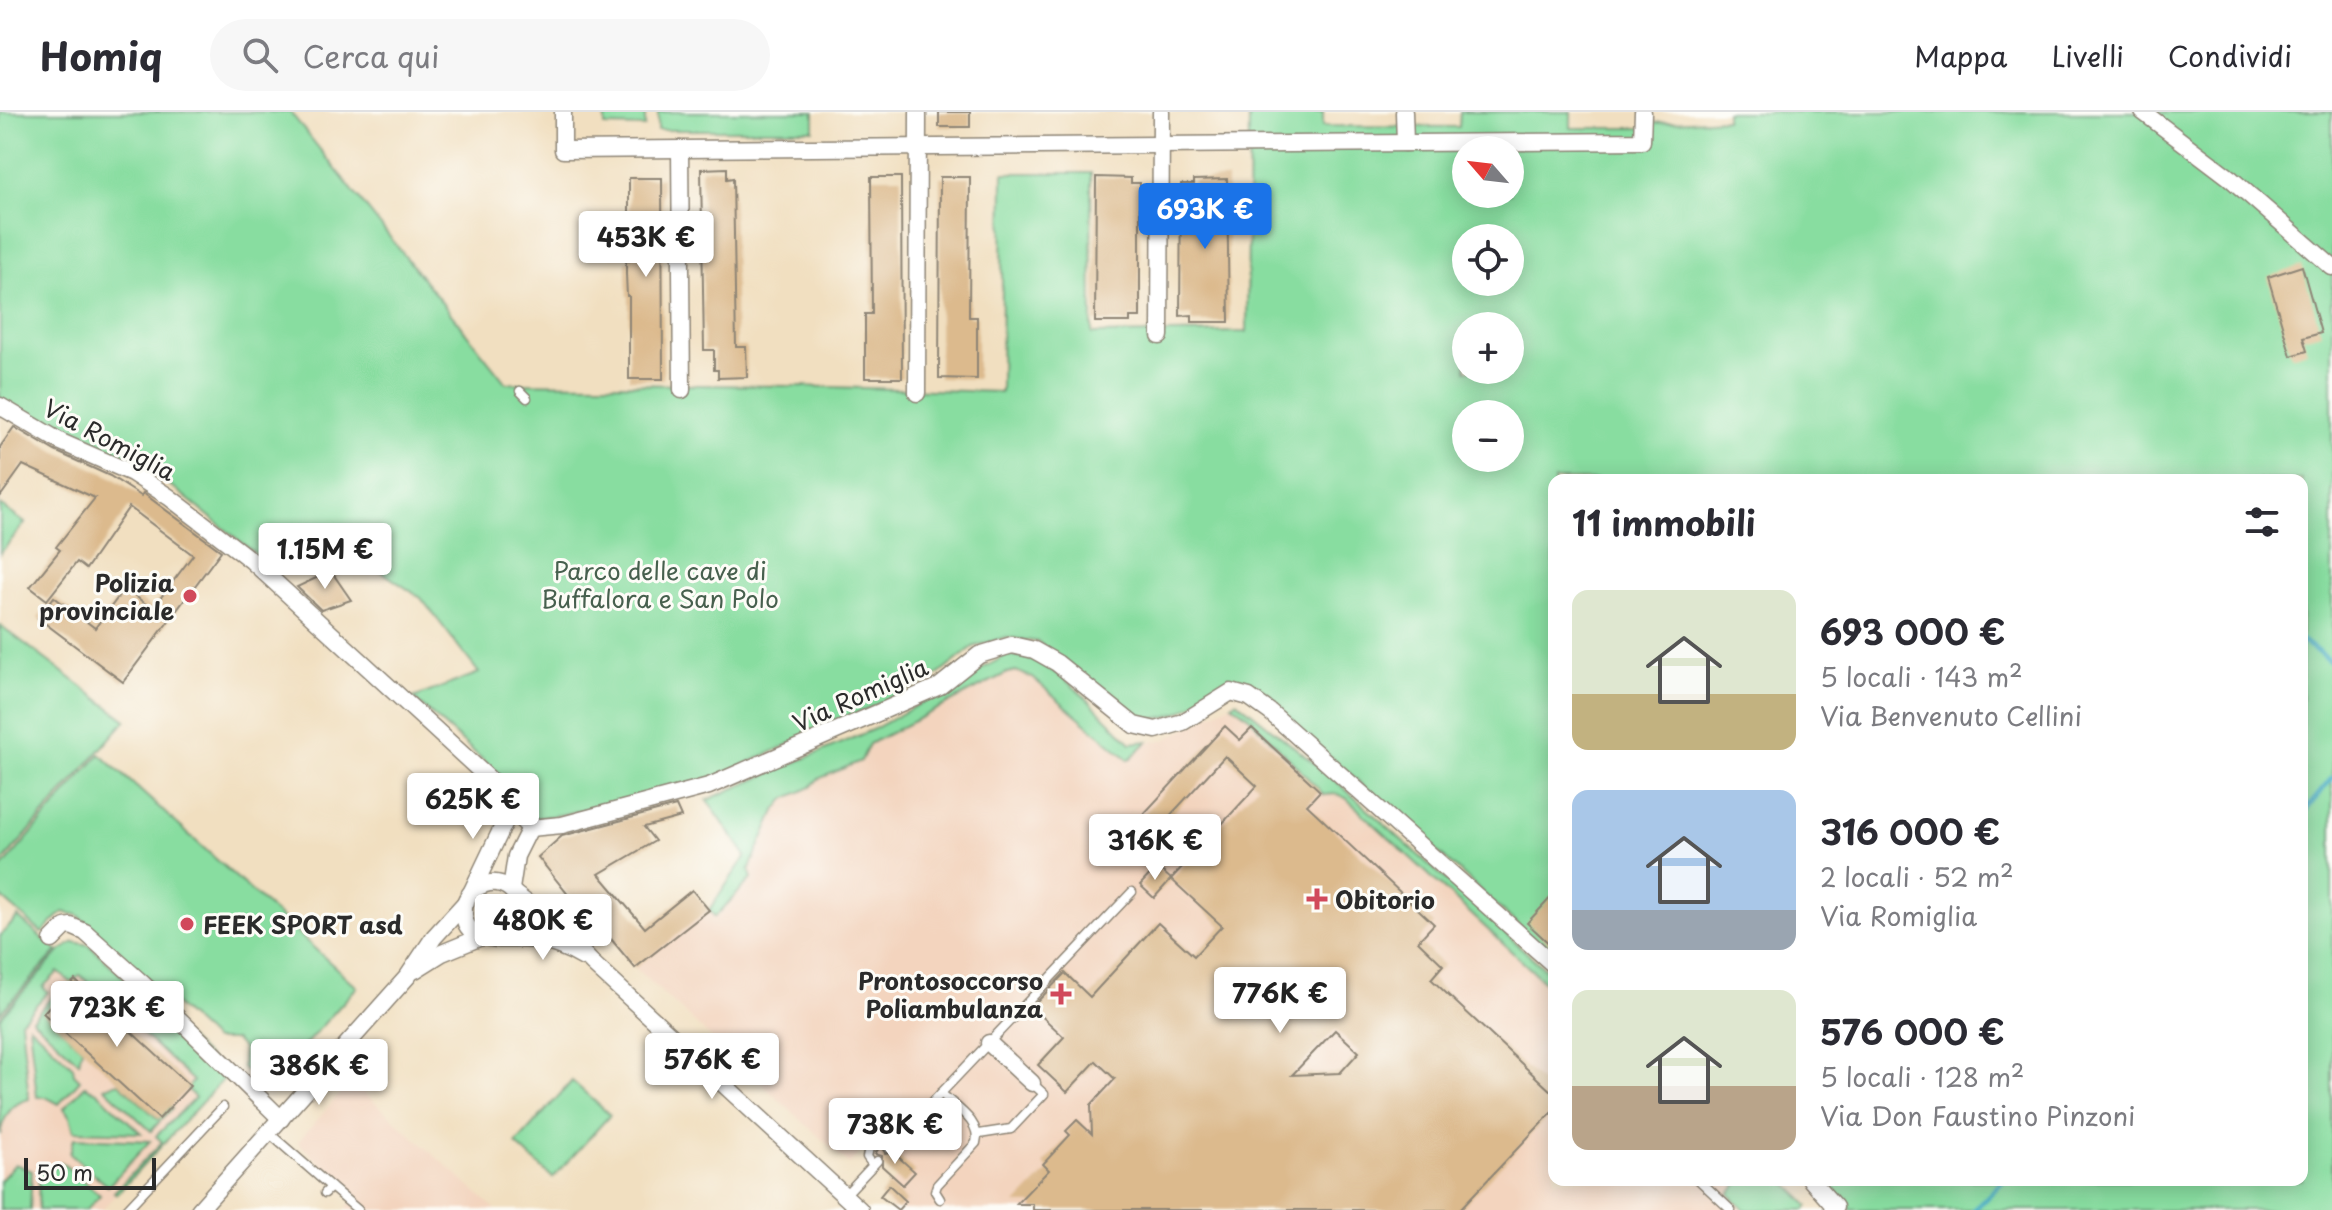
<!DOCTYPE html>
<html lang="it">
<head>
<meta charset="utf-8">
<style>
	:root { --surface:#fff; --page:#f7f7f7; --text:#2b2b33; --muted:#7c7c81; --line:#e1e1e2; --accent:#1a73e8 }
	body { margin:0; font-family:"Playpen Sans",sans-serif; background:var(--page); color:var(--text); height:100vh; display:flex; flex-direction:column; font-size:30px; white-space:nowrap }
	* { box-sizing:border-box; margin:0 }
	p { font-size:26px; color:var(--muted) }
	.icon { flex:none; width:44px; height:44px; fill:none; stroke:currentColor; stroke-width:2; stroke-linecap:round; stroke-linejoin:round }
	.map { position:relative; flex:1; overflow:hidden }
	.panel { position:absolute; left:1548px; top:362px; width:760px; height:712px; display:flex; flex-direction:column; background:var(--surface); border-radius:16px; box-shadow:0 4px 20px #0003 }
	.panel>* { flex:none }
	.needle { width:52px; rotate:298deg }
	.controls { position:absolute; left:1452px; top:24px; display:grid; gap:16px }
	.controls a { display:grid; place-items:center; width:72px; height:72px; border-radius:50%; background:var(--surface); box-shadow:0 4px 20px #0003; font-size:40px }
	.scale { position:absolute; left:24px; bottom:20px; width:132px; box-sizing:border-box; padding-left:8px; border:4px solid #2b2b2b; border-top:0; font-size:22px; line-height:28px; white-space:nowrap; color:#2b2b2b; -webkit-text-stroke:6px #fdfcf7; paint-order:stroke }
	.price { position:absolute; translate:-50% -68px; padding:0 18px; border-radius:8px; background:#fff; color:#222; font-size:26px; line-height:52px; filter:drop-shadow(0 2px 4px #0008) }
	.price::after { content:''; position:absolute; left:50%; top:48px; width:24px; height:18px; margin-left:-12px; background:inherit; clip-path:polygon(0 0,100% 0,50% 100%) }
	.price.on { background:var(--accent); color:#fff }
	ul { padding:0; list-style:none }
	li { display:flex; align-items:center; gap:24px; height:200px; padding:0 24px }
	li span { display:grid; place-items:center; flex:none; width:224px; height:160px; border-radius:16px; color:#555 }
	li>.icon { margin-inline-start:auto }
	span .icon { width:96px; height:96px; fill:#fffc; stroke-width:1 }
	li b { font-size:34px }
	h2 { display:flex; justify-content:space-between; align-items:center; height:96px; padding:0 24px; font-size:34px }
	header { display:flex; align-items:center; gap:48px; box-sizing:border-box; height:112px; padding:0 40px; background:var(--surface); border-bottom:2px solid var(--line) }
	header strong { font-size:38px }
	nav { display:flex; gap:44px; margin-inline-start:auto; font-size:28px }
	.search { width:560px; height:72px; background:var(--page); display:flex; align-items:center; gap:20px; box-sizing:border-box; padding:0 28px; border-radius:44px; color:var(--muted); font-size:30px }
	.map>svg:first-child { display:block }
	.built { fill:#f3d4be }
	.green { fill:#88dda0; stroke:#5a8466; stroke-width:2; fill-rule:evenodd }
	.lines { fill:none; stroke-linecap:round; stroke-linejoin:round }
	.stream { stroke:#44adc4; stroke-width:5 }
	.building { fill:#dcba8d; fill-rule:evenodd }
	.lane-casing { stroke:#8e8576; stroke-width:11 }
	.street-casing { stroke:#8e8576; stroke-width:19 }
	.lane { stroke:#fff; stroke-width:8 }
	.street { stroke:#fff; stroke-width:16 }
	.poi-dot { fill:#d1495b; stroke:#fdfcf7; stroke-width:3 }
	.labels { text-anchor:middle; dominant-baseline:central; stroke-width:6; stroke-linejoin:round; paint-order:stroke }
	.street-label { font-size:24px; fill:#2b2b2b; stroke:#fdfcf7 }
	.park-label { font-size:24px; fill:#47604e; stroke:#fdfcf7 }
	.poi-label { font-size:24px; font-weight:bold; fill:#2b2b2b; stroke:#fdfcf7; text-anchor:end }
</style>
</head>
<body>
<header>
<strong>Homiq</strong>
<div class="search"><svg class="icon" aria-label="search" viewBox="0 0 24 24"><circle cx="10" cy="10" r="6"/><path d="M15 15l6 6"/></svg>Cerca qui</div>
<nav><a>Mappa</a><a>Livelli</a><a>Condividi</a></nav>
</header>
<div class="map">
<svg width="2332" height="1098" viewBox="0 0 2332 1098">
	<rect width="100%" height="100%" fill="#fdfcf7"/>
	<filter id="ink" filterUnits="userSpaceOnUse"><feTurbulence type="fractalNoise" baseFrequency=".0125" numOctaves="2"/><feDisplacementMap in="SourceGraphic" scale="16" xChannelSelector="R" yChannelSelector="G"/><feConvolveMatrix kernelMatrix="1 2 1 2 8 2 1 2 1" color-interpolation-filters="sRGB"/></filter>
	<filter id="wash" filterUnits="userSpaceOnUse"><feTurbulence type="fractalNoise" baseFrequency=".006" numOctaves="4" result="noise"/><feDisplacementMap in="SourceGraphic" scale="32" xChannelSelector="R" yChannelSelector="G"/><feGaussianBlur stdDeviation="1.8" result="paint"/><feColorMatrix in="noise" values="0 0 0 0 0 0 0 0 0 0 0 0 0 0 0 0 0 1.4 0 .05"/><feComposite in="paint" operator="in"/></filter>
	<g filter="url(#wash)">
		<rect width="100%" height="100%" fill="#f1dfc0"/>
		<!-- built -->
		<g class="built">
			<path d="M1007,543l47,15 77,73 34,-3 72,-39 317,276v203h230l25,26 -4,4h-910l-15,-14 16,-18 -25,-22 11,-14 -6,-5 -27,27 -214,-196 74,-58 37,-53 -39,-57 167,-71z"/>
			<path d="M74,830h8l145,133 -125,135h-102v-193l59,-65z"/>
			<path d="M351,969l145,129h-151l11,-13 -58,-55z"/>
		</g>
		<!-- green -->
		<g class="green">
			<path d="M0,0h290l216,271 288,3 207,6 2,-219h88l1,161 155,-2 2,-220h74v14l136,1 1,-15h111v16h71l10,-1 1,-4 73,-4v-7h606v1098h-480l-31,-30h481v-700h-748v478l-163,-149 -141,-120 -25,-5c-29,18 -50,40 -86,33l-101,-75 -32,-5 -33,10 -40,32 -225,102 -148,34 -27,3 -18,-14 -15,-29 -87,-77 66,-25 -58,-75 -111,-74 -44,38 -92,-74 -38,-23 -71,-29 -65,-33zM1466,38h44v44h-44zM1466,126h44v44h-44zM1466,214h44v44h-44zM1466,302h44v44h-44z"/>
			<path d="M605,0h40v15l-40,-1z"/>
			<rect x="658" y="0" width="156" height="18"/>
			<path d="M0,393l25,18 -25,31z"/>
			<path d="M0,513l126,95 -126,145z"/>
			<path d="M1007,543c50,2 89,55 124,88l17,-2 -19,19 -96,-82 -17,-7 -9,2 -138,71 -8,17 -43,18 -7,8 -26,12 -11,14 -25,57 3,8 -37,39 -6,-7 37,-54 -39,-56 167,-71z"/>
			<path d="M1237,589l98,79 219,197v14l-208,-193 -9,-4 -13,1 -76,-79 -16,-12z"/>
			<path d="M100,642l257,233 -89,99 -6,-1 -20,-18 1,-18 -8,-9h-21l-136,-125 -15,-3 -21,21 -42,-37v-26z"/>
			<path d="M18,805l39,34 -57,62v-77z"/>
			<path d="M74,830l15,3 138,130 -110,119 -3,-2 48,-50 -6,-6 39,-38 -8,-9 6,-8 -113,-106 -8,8 -14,-11 -15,15 5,5 -27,29 8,78c-18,4 -26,18 -29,36v-118l59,-65z"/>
			<path d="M53,884l3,3 -12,14 38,35 -3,14 -47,-43z"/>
			<path d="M29,913l44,42 1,7 6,6 -21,24 -13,-7h-9z"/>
			<path d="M572,969l38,34 -57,63 -37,-34z"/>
			<path d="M119,971l39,36 12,-13 2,2 -21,23 -47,-44z"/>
			<path d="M85,974l12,6 44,41 -67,-2 -4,-14 -6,-9z"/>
			<path d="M74,1026l76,3 -42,45 -38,-32z"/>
			<path d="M61,1050l39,33 -14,15h-48l1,-39 12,-2z"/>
			<path d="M15,1052l17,7 -2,39h-30v-29z"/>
			<path d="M1742,1068h42l25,26 -4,4h-60l-16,-16z"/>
		</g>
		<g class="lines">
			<!-- stream -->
			<g class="stream">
				<path d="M2302,528l30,23"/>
				<path d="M2302,703l30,-37"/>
				<path d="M1974,1098l30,-30"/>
			</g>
		</g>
		<g id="blocks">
			<!-- building -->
			<g class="building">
				<rect x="939" y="0" width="31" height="15"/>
				<path d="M727,56v11l6,-1 3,169h10l1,30 -29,1v-8h-4v-20h-10l-3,-181z"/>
				<path d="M871,65h30l1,201h-37v-64h7z"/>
				<path d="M940,65h30l-1,140h8v62l-38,-1z"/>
				<path d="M1096,65l35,1v5h9v134h-10v5h-35z"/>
				<path d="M629,66h33l1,201h-34v-83h-2l-1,-22v-13h3z"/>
				<path d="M1227,67l2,143h-37v-7l-12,1 1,-132h13v-4z"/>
				<path d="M2302,154l19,67 -18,5 4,13 -16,5 -23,-79z"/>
				<path d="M14,315l41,24 55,25 31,20 2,-3 78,58 -98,131 -85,-64 16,-21 41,31 30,-40 27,21 41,-54 -64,-48 -43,62 -9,-7 -30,38 -17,-13 30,-37 -4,-3 39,-49 -72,-33 -23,32v-50z"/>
				<path d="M331,459l20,29 -30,10 -24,-23z"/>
				<path d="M1225,614l15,14 12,-12 68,63 -13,14 127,119 -16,17 25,24 -12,14 123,115v16l-95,100h-426v-6h-17l33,-34 -6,-6 27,-29 -4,-4 11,-11 15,14 -1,-29 24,-26 -19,-18 -29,31 -29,-27 26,-28 -30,-28 1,-5 30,-31 25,24 68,-74 36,33 28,-30 -51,-47 86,-93 -32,-30 -93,101 -15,-14zM1335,918l24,22 -19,21 -48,2z"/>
				<path d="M676,694l5,11 -37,10 11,14 -56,33 46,54 47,-38 17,20 -74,58 -33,-40 -4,4 -60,-75 24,-21z"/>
				<path d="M1157,755l14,12 -17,19 -14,-13z"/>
				<path d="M1554,782v54l-27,-25z"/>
				<path d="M75,868l115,106 -31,33 -116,-106z"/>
				<path d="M883,1030l2,12 9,-1 21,19 -12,13 -21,-19v-10l-7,-2z"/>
				<path d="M889,1073l17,16 -8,9 -18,-14z"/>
			</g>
		</g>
	</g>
	<g filter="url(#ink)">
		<use href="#blocks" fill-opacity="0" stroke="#8e8576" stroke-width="2"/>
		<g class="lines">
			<!-- lane casing -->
			<g class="lane-casing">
				<g id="lane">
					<path d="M520,279l7,7"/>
					<path d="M269,1021l62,54 -6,6"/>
					<path d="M979,1022l32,-5 33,-35 -12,-11"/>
					<path d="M863,1025l7,6 -3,14 6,8"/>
					<path d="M889,1036l243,-256"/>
					<path d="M1699,1068l32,30"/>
					<path d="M331,1075l27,23"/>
					<path d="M845,1083l32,-34"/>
					<path d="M940,1087l-5,-8 2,-6 39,-42c6,-21 -21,-36 -35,-50"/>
					<path d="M126,1098l97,-103"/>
				</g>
			</g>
			<!-- street casing -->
			<g class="street-casing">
				<g id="street">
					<path d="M563,0v38l1079,-9 1,-29"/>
					<path d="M1404,0l1,31"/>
					<path d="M2143,0l87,66 102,89"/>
					<path d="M680,37l2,241"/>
					<path d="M1160,224l1,-224"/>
					<path d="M917,281l1,-281"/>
					<path d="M0,294l61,36 71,31 37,24 83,64 247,227 12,21 19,19 32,-3 147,-39 231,-100 39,-31 33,-10 22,5 23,13 77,62 22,5 27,-8 48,-30 18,5 21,15 284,253"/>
					<path d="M511,777l5,-33 14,-28"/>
					<path d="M472,779l39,-82"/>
					<path d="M516,783l41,31 35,37 268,247"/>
					<path d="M499,827c43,-19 13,-73 -22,-51 -7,4 -12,12 -13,20 -3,42 49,28 74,32 16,3 32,10 46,18"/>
					<path d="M52,828l13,-13 6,-1 14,6 58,52 138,135"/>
					<path d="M415,858l27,-17 39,-16"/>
					<path d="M989,931l43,40"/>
					<path d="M1811,1068l24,27 -3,3"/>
					<path d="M199,1098l209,-234 26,-39 32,-35"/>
				</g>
			</g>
			<!-- lane -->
			<use href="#lane" class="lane"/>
			<!-- street -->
			<use href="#street" class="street"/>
		</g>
	</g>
	<!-- markers -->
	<g class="poi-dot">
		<circle cx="190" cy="484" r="8"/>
		<path d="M1313 775h8v8h8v8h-8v8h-8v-8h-8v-8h8z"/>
		<circle cx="187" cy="812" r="8"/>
		<path d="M1057 870h8v8h8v8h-8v8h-8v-8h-8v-8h8z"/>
	</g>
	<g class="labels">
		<!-- street labels -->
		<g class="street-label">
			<text transform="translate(110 327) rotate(28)">Via Romiglia</text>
			<text transform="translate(860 582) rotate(-24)">Via Romiglia</text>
		</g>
		<!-- park labels -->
		<g class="park-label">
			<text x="660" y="458">Parco delle cave di<tspan x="660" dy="28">Buffalora e San Polo</tspan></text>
		</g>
		<!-- poi labels -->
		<g class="poi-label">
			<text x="174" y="470">Polizia<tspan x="174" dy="28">provinciale</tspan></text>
			<text x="1335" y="787" text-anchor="start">Obitorio</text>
			<text x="203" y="812" text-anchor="start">FEEK SPORT asd</text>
			<text x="1043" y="868">Prontosoccorso<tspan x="1043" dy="28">Poliambulanza</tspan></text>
		</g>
	</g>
</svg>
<div class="controls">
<a><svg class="needle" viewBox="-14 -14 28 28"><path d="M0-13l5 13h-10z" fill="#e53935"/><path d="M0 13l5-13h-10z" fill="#7c7c81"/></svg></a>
<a><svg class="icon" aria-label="locate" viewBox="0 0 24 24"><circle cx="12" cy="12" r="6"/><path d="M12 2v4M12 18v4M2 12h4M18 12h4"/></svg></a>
<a>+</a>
<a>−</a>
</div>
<div class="scale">50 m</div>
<b class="price on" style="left:1205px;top:139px">693K €</b>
<b class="price" style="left:646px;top:167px">453K €</b>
<b class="price" style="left:325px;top:479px">1.15M €</b>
<b class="price" style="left:473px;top:729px">625K €</b>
<b class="price" style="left:1155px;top:770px">316K €</b>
<b class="price" style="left:543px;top:850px">480K €</b>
<b class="price" style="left:1280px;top:923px">776K €</b>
<b class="price" style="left:117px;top:937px">723K €</b>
<b class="price" style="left:712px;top:989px">576K €</b>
<b class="price" style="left:319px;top:995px">386K €</b>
<b class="price" style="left:895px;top:1054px">738K €</b>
<section class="panel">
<h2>11 immobili<svg class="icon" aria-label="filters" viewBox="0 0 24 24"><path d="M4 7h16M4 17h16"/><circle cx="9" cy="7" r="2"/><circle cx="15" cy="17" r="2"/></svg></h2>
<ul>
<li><span style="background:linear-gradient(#dfe7d0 65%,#c2b280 0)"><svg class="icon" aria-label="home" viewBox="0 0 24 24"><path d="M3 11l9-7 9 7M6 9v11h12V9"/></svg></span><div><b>693 000 €</b><p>5 locali · 143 m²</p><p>Via Benvenuto Cellini</p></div></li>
<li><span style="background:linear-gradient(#a9c7e8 75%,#9aa5b1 0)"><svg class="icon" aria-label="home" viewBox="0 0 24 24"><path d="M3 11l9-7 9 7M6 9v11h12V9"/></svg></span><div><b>316 000 €</b><p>2 locali · 52 m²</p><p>Via Romiglia</p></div></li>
<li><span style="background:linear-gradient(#dfe7d0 60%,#b9a48a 0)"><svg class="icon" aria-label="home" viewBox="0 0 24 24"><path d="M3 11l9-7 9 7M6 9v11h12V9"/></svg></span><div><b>576 000 €</b><p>5 locali · 128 m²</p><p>Via Don Faustino Pinzoni</p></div></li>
</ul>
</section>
</div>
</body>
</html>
